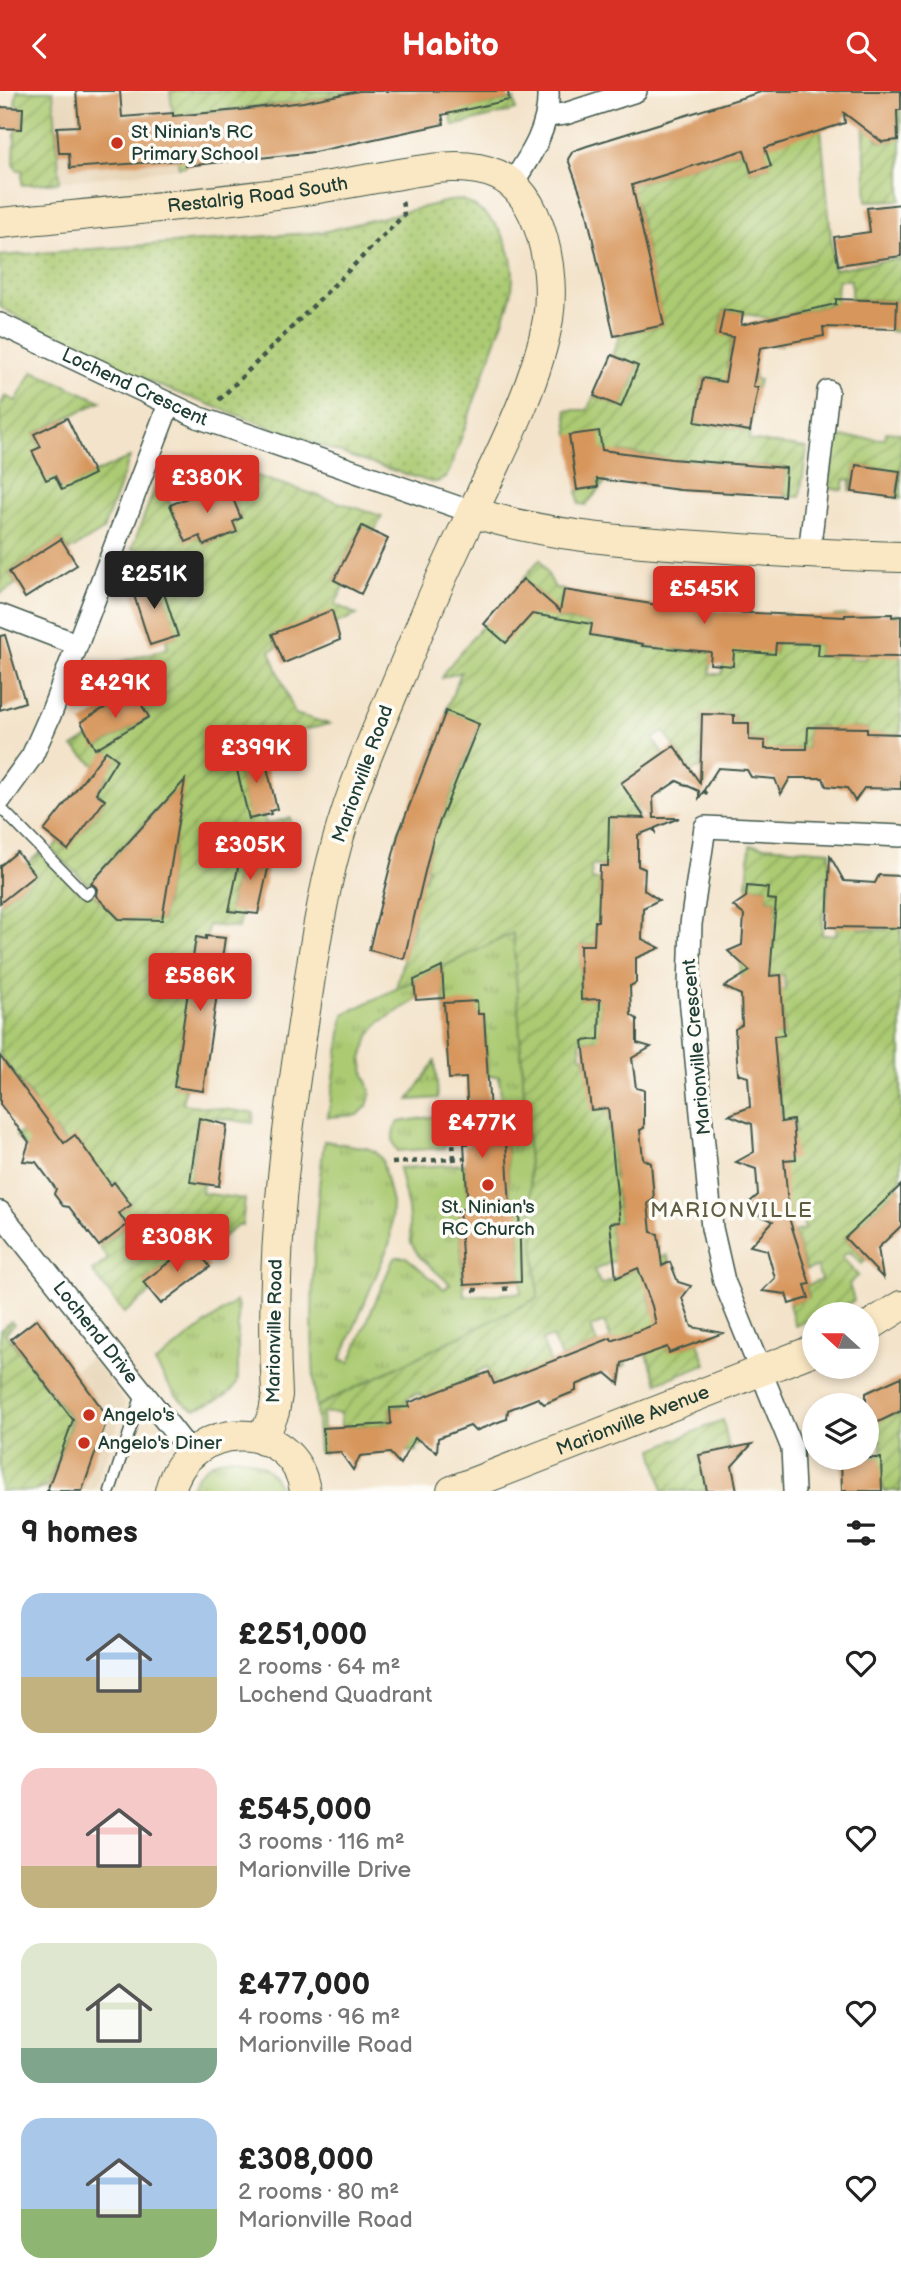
<!DOCTYPE html>
<html lang="en">
<head>
<meta charset="utf-8">
<style>
	:root { --surface:#fff; --page:#f2f2f2; --text:#222; --muted:#767676; --accent:#d93025 }
	body { margin:0; font-family:"Balsamiq Sans",sans-serif; background:var(--page); color:var(--text); height:100vh; display:flex; flex-direction:column; font-size:26px; white-space:nowrap }
	* { box-sizing:border-box; margin:0 }
	p { font-size:23px; color:var(--muted) }
	.icon { flex:none; width:38px; height:38px; fill:none; stroke:currentColor; stroke-width:2; stroke-linecap:round; stroke-linejoin:round }
	.map { position:relative; height:1400px; overflow:hidden }
	.drawer { display:flex; flex-direction:column; background:var(--surface); flex:1 }
	.drawer>* { flex:none }
	.needle { width:46px; rotate:291deg }
	.buttons { position:absolute; left:802px; top:1211px; display:grid; gap:14px }
	.buttons a { display:grid; place-items:center; width:77px; height:77px; border-radius:50%; background:var(--surface); box-shadow:0 4px 10px #0003; font-size:35px }
	.price { position:absolute; translate:-50% -60px; padding:0 16px; border-radius:7px; background:var(--accent); color:#fff; font-size:23px; line-height:46px; filter:drop-shadow(0 2px 4px #0008) }
	.price::after { content:''; position:absolute; left:50%; top:42px; width:21px; height:16px; margin-left:-10px; background:inherit; clip-path:polygon(0 0,100% 0,50% 100%) }
	.price.selected { background:#222; color:#fff }
	ul { padding:0; list-style:none }
	li { display:flex; align-items:center; gap:21px; height:175px; padding:0 21px }
	li span { display:grid; place-items:center; flex:none; width:196px; height:140px; border-radius:21px; color:#555 }
	li>.icon { margin-inline-start:auto }
	span .icon { width:84px; height:84px; fill:#fffc; stroke-width:1 }
	li b { font-size:30px }
	h2 { display:flex; justify-content:space-between; align-items:center; height:84px; padding:0 21px; font-size:30px }
	header { display:flex; justify-content:space-between; align-items:center; height:91px; padding:0 21px; background:var(--accent); color:#fff; font-size:32px; font-weight:600 }
	.map>svg:first-child { display:block }
	.built { fill:#e7d5b7 }
	.grass { fill:url(#grass-tufts); stroke:#658453; stroke-width:2 }
	.park { fill:url(#park-dots); stroke:#658453; stroke-width:2 }
	.garden { fill:url(#garden-furrows); stroke:#658453; stroke-width:2 }
	.building { fill:#d7965c }
	.lines { fill:none; stroke-linecap:round; stroke-linejoin:round }
	.lane-casing { stroke:#3f564a; stroke-width:13 }
	.street-casing { stroke:#3f564a; stroke-width:24 }
	.secondary-casing { stroke:#3f564a; stroke-width:32 }
	.path { stroke:#3f564a; stroke-width:4.5; stroke-dasharray:5 5; stroke-linecap:butt }
	.lane { stroke:#fff; stroke-width:10 }
	.street { stroke:#fff; stroke-width:21 }
	.secondary { stroke:#fae7c3; stroke-width:30 }
	.poi-dot { fill:#c8321e; stroke:#fdfcf7; stroke-width:2.5 }
	.labels { text-anchor:middle; dominant-baseline:central; stroke-width:7; stroke-linejoin:round; paint-order:stroke }
	.poi-label { font-size:19px; fill:#1f3d34; stroke:#fdfcf7; text-anchor:start }
	.street-label { font-size:19px; fill:#1f3d34; stroke:#fdfcf7 }
	.neighbourhood-label { font-size:21px; letter-spacing:2px; fill:#5f5c42; stroke:#fdfcf7 }
</style>
</head>
<body>
<header><svg class="icon" aria-label="back" viewBox="0 0 24 24"><path d="M15 5l-7 7 7 7"/></svg>Habito<svg class="icon" aria-label="search" viewBox="0 0 24 24"><circle cx="10" cy="10" r="6"/><path d="M15 15l6 6"/></svg></header>
<div class="map">
<svg width="901" height="1400" viewBox="0 0 901 1400">
	<defs>
		<pattern id="grass-tufts" width="24" height="20" patternUnits="userSpaceOnUse" patternTransform="scale(1.75)"><rect width="24" height="20" fill="#abca72"/><path d="M3 7l-1-3M5 7V3M7 7l1-3M15 17l-1-3M17 17v-4M19 17l1-3" fill="none" stroke="#8ba55e"/></pattern>
		<pattern id="park-dots" width="8" height="8" patternUnits="userSpaceOnUse" patternTransform="scale(1.75)"><rect width="8" height="8" fill="#abca72"/><path d="M2 2h.1M6 6h.1" fill="none" stroke="#8ba55e" stroke-width="1.8" stroke-linecap="round"/></pattern>
		<pattern id="garden-furrows" width="10" height="10" patternUnits="userSpaceOnUse" patternTransform="scale(1.75)"><rect width="10" height="10" fill="#abca72"/><path d="M-1 1l2-2M0 10L10 0M9 11l2-2" fill="none" stroke="#8ba55e"/></pattern>
	</defs>
	<rect width="100%" height="100%" fill="#fdfcf7"/>
	<filter id="ink" filterUnits="userSpaceOnUse"><feTurbulence type="fractalNoise" baseFrequency=".0143" numOctaves="2"/><feDisplacementMap in="SourceGraphic" scale="14" xChannelSelector="R" yChannelSelector="G"/><feConvolveMatrix kernelMatrix="1 2 1 2 8 2 1 2 1" color-interpolation-filters="sRGB"/></filter>
	<filter id="wash" filterUnits="userSpaceOnUse"><feTurbulence type="fractalNoise" baseFrequency=".00686" numOctaves="4" result="noise"/><feDisplacementMap in="SourceGraphic" scale="28" xChannelSelector="R" yChannelSelector="G"/><feGaussianBlur stdDeviation="1.57" result="paint"/><feColorMatrix in="noise" values="0 0 0 0 0 0 0 0 0 0 0 0 0 0 0 0 0 1.4 0 .05"/><feComposite in="paint" operator="in"/></filter>
	<g filter="url(#wash)">
		<rect width="100%" height="100%" fill="#f3e3ca"/>
		<!-- built -->
		<g class="built">
			<path d="M53,0h117l9,77 -119,14z"/>
			<path d="M93,1264l32,49 -31,87h-88l-6,-80 49,-21z"/>
		</g>
		<!-- grass -->
		<g class="grass">
			<path d="M513,841l26,366 -223,109c-8,-89 -3,-177 8,-266l43,7 9,4 6,8 10,43 -2,39 -49,117 9,3 42,-100 4,-5h10l38,32 6,-5 -31,-28 -8,-13 -3,-34 -9,-41 66,-4 3,45 -9,1 5,86 57,-3 -2,-86h-9l-4,-65h-9l-2,-29 -27,1v-4l27,-2 6,-11 -2,-21h-11l-4,-61 -39,2 -3,-50z"/>
			<path d="M414,889l2,20 -36,22 -11,14 -7,23 3,16 6,18 -4,13 -9,9 -30,2 16,-103z"/>
			<path d="M435,970l3,37 -29,2z"/>
			<path d="M462,1021l-18,36 -46,3c-7,-8 -7,-21 1,-29z"/>
			<path d="M236,1210l2,6v73c-6,18 -27,22 -43,29 -18,-5 -30,-31 -40,-46z"/>
			<path d="M230,1366c24,0 43,11 51,34h-92c7,-20 21,-30 41,-34z"/>
		</g>
		<!-- park -->
		<path class="park" d="M462,109c43,19 60,62 46,106l-59,166c-4,7 -9,11 -18,10l-74,-23 -190,-70 -102,-46 -65,-36v-51l323,-24 125,-31z"/>
		<!-- garden -->
		<g class="garden">
			<path d="M17,0h36l7,91 -38,3v-15h-5l-3,-6 1,-31 3,-4h5v-20l-8,-5z"/>
			<path d="M170,0h189l-56,11 -122,13 5,51 -7,1z"/>
			<path d="M446,0l29,16 39,-8 2,11 -63,16z"/>
			<path d="M801,0h23l22,24 -26,3 14,151 67,-11v74l-11,-1v-6l6,-1 1,-23 -46,-2v-19h-13l-2,24h-9v2l-51,11 6,28 -7,1 -7,-28 -44,-8 -5,24 14,3 -6,31 28,6v5l4,1 -2,8 -54,-10 -7,44 54,9 -1,9 58,8 -7,49 -16,-1 2,-28 -52,-4 -3,30 -4,-1 1,-18 -9,-1 1,-11 -44,-3 -3,29 -12,-2 3,-29 -43,-6 -14,28 -21,25 -7,-1 -2,-14 21,-4 -1,-9 -28,-42 -3,-25h21l7,-14 27,11 17,-40 -26,-12 8,-20 43,-10 -27,-123 -15,-14 123,-38 7,22 19,-6 -7,-22z"/>
			<path d="M897,19h4v90l-34,1 -4,-84 13,6v15l5,4 13,-1 4,-4z"/>
			<path d="M33,280l68,30 -67,33 27,55 69,-32 -27,73 -34,21 -8,-12 -52,33 7,12 -16,10v-188l5,-10 11,5z"/>
			<path d="M886,341l15,1v65h-5l4,-27 -44,-6 -4,26h-2l1,-11 -6,-1 -2,11 -14,-2 7,-51 49,2z"/>
			<path d="M219,373l163,52 -8,16 -12,-6 -28,54 11,5 -10,19 22,11 -23,9 -62,10 5,14 -7,3 25,63 34,10 -84,20 2,11 -13,3 15,58h15l2,8 24,-6 4,17 -35,-3 -5,19 -12,-3 -13,60 13,3 -4,17 -30,-3 -2,14 -10,-2 -9,58 10,3 -14,30 -9,58 11,2 -2,16 71,9 -1,10 -42,-6 -1,6 -12,-2 -8,60 13,2 -1,10 43,6 -3,27 -4,-1 -37,30 -9,-10 -48,36 8,11 -28,21 -32,-42 16,-12 -9,-13 28,-21 -8,-12 11,-8 -16,-23 -11,9 -49,-62 -27,20 -11,-13 19,-14 -10,-13 10,-7 -35,-46v-153l35,-29 -9,-10 14,-11 42,40 5,-5 32,31 43,1 20,-126 -8,-2 -85,93 -37,-35 6,-8 9,7 38,-49 -9,-7 12,-17 -35,-29 16,-10 8,11 51,-31 -6,-12 12,-8 -18,-30 -16,-5 48,-14 -2,-8 11,-4 -18,-58 -12,3 -9,-30 -6,-3 27,-71 27,64 14,-5 4,9 32,-13 -3,-10 8,-4z"/>
			<path d="M540,468l15,29 9,2 -5,29 33,5 -1,11 10,2 7,-39 13,1 -6,41 11,1 2,-12 17,3 -3,14 18,3 7,-43 10,1 -4,42 36,3 3,-13 -2,35h12l1,-9 11,-26 41,15 3,-40h11l-1,29 31,1 -1,12 14,1 2,-41 11,-1 1,28 4,1v15h16v-15l26,-1v-29h6v43h3v77l-34,1v-7h-19l-24,22v-24h-16l-1,23h-32v28l-11,-7 1,-29 -16,-1v-16l-15,-1v-8h-32l-2,53 -9,3 -27,-40 -11,8 10,15 -25,54 -5,3 5,2v5l-29,-1 -1,49h-17l1,14 45,1 -38,4v14l15,1 -20,45h-13v54h19l1,40 -21,2 1,15 3,1 2,8 17,-2 -11,47 45,-5 2,9 -30,3 6,63 31,6 -30,3 4,33 -10,1 3,30 3,7 -22,10 7,15 66,-30 3,7 -19,8 -4,23 22,59 29,-10 8,22 -49,19 -10,-29 -31,-14 10,25 -4,2 -18,-45 -13,5 6,17 -36,14 -9,-21 -10,3 19,51 -66,-7 -8,-17 -11,5 17,44 -67,-6 -6,-17 -13,5 17,46 -8,3 1,4 -10,1 -6,-45 -11,1 1,16 -50,3 -1,-14h-18l2,40h-5l-3,-46 222,-109 -25,-365 -117,56 13,-54h2l3,-12 -2,-1 10,-42h2l4,-12 -2,-1 4,-20 -33,-9 8,-21 31,13 43,-105 -33,-14 15,-39 -19,6 3,-7 39,-47 61,-26 -22,-19z"/>
			<path d="M750,754l80,6 -3,59 -4,1 -1,24h14l1,-25 23,2 -1,17 28,1 1,-17 8,15h5v251l-5,7 5,4 -10,4 -46,44 20,22 -3,4 -13,-13 -7,6 16,19 -9,8 5,17 -30,13h-10v4l-19,8 -6,-22 20,-7 -3,-11 15,-6 -4,-13 -11,3 -12,-38 11,-3 -4,-13 -41,9v-10l24,-55 -2,-25 14,-2 -2,-13 -13,2 -5,-64 -30,2 26,-24 12,-1 -1,-22 -13,-23h15l-1,-15 -44,2 1,-14 29,2 6,-65 -9,-1v-11l-20,-2z"/>
			<path d="M11,1230l3,4 -9,8 67,87 -24,66 -14,5h-34v-161z"/>
			<path d="M901,1320v80h-17l-1,-5 -12,1v-31l10,-1v-15h-11v-3h-4v-10z"/>
			<path d="M723,1329l6,29 -30,6 8,36h-44l-10,-42z"/>
		</g>
		<g id="blocks">
			<!-- building -->
			<g class="building">
				<path d="M76,0h44l2,26 51,-4v3l66,-6 64,-8 56,-11h149l1,9 -67,15 2,9 -130,28 -128,14 -1,-6 -115,8 -1,-15h-10l-2,-26 22,-1z"/>
				<path d="M764,0h137v19h-4l1,30 -16,2 -38,-29 1,10 -80,25 6,18 -20,6 -7,-22 -112,35 32,140 -50,11 -28,-127 -18,-50 5,-8 14,-5z"/>
				<path d="M0,16l23,1 -1,21 -22,-1z"/>
				<path d="M901,113v52l-63,9 -4,-28 36,-5 -3,-24z"/>
				<path d="M836,208l61,2 -1,28 -73,-2 1,9 -64,12 -7,39 5,1 -8,43 -55,-9 8,-44 22,4 8,-45 -14,-2 5,-25 19,3 -2,12 95,-21z"/>
				<path d="M612,264l26,11 -17,41 -27,-11z"/>
				<path d="M67,327l27,56 -32,16 -7,-14 -9,4 -14,-29 9,-4 -7,-13z"/>
				<path d="M599,340l3,19 69,9 115,9 -2,28 -104,-6 -83,-11 1,8 -21,3 -8,-55z"/>
				<path d="M856,374l44,6 -4,27 -44,-6z"/>
				<path d="M226,391l15,36 -8,4 4,10 -33,13 -4,-9 -14,6 -16,-37z"/>
				<path d="M362,435l26,13 -27,55 -27,-14z"/>
				<path d="M61,448l16,26 -52,33 -16,-26z"/>
				<path d="M159,487l19,58 -28,9 -19,-59z"/>
				<path d="M523,488l37,32 4,-21 106,17 62,5 113,5v-2l47,-1v3l9,-1v41l-83,-1 1,-12 -43,-1 -1,11 -41,-3 -1,15 -23,-2 1,-12 -69,-6 1,-2 -53,-9 2,-11 -60,-10 -26,29 -22,-19z"/>
				<path d="M332,519l8,30 -56,23 -12,-29z"/>
				<path d="M5,544l20,67 -25,8v-74z"/>
				<path d="M133,600l16,26 -54,32 -14,-27z"/>
				<path d="M446,620l33,13 -46,114 -29,121 -35,-9 29,-115z"/>
				<path d="M702,623l32,1v8h15v17l16,1v8h42l1,-22 59,1v5l34,1v55l-37,-1 -9,13 -8,-13 -21,-2 -3,-8h-33l-9,16 -6,-15 -24,-2 -4,-7 -29,-2 -14,22 3,4 -4,-2 -4,6v-7l-22,-10 -24,16 1,21h25l-24,10v4l-2,-3 -15,6v31l7,3 -1,21 15,10 -16,8 -1,31 18,9 -24,10v25l-6,3 1,29 6,4v24l14,4 -19,11 4,30 8,2v38l-4,2 3,29 8,4 3,36 -6,4 3,29 7,2 4,32 8,-4 8,20 13,4 -9,12 10,29 31,6 -54,20 -2,-6 -45,16 -3,21 -13,-11 -30,12v6l-32,13 -6,-6 -30,12 -1,9 -6,2 -26,10 -5,-5 -32,12 -1,14 -22,-14 -15,26 -10,-11 -30,3 -7,14 -13,-18 -16,1 -1,-25 68,-4 -1,-16 19,-1 -1,-4 81,-31 5,12 117,-46 1,3 44,-17 -4,-18 -14,-38 -22,10 -6,-55 10,-1 -12,-114 -17,2 -8,-69 16,-2 1,-40 -19,1 -1,-55h14l1,-24h3l2,-55h8l1,-49 36,1 -24,-35 53,-37 26,37z"/>
				<path d="M106,660l11,8 -21,34 9,7 -37,50 -24,-19z"/>
				<path d="M263,660l14,58 -7,2 1,3 -22,5 -15,-61z"/>
				<path d="M185,689l-23,140 -43,-1 -23,-23 1,-8 -6,-5z"/>
				<path d="M242,757l29,7 -13,59 -29,-3z"/>
				<path d="M17,761l18,23 -35,28v-37z"/>
				<path d="M830,765l14,25 31,2 4,-8 22,1v52l-74,-1z"/>
				<path d="M747,795l21,2 -1,11 9,1 -6,76 11,-1 3,60 -10,1 7,86 12,-2 3,39 -12,1 2,21 3,37 21,66 -5,1 4,13 -20,6 -3,-10 -24,-3 13,-13 -8,-28 -17,-4 23,-25 -30,-13 15,-13 -2,-26 -20,-7 18,-10 -2,-28 -23,-9 21,-8 -2,-30 -10,-3 -3,-45 7,-4 -1,-30 -17,-8 26,-16 -22,-20 14,-6 2,-30 -11,-9 13,-9z"/>
				<path d="M206,845l19,2 -22,153 -29,-4 22,-150 10,2z"/>
				<path d="M442,876l2,31 -28,2 -2,-20z"/>
				<path d="M477,910l1,13h6l6,99h6l1,29h9l4,65 9,-1 2,76 -57,3 -5,-76h9l-4,-65h5l-3,-66 -17,1 -5,-76z"/>
				<path d="M0,965l64,87 11,-8 36,50 3,-3 17,23 -12,8 8,12 -28,21 -30,-39 -6,-1 -9,-12 2,-5 -20,-27 -13,-1 6,-19 -29,-38z"/>
				<path d="M199,1027l28,7 -8,61 -29,-4z"/>
				<path d="M901,1094v41l-23,22 5,30 -38,-40z"/>
				<path d="M193,1153l17,23 -49,37 -18,-22z"/>
				<path d="M37,1228l71,98 -26,74h-35l26,-71 -62,-81z"/>
				<path d="M901,1286v34l-35,17v-35z"/>
				<path d="M752,1353l-20,22 5,25h-30l-8,-36z"/>
				<path d="M841,1367h40l1,33h-40z"/>
			</g>
		</g>
	</g>
	<g filter="url(#ink)">
		<use href="#blocks" fill-opacity="0" stroke="#3f564a" stroke-width="2"/>
		<g class="lines">
			<!-- lane casing -->
			<g class="lane-casing">
				<g id="lane">
					<path d="M0,716l86,88 4,-4"/>
					<path d="M110,1400l33,-100"/>
				</g>
			</g>
			<!-- street casing -->
			<g class="street-casing">
				<g id="street">
					<path d="M547,25l18,-2 71,-23"/>
					<path d="M512,93c19,-29 38,-57 36,-93"/>
					<path id="s1" d="M0,233l200,94 272,94"/>
					<path d="M809,463l19,-163"/>
					<path d="M0,524l76,29"/>
					<path d="M0,709l32,-44 20,-45 117,-307"/>
					<path id="s2" d="M0,1121l191,241"/>
					<path d="M794,1400l-2,-43 -68,-167 -12,-53 -23,-241 2,-63 14,-97 196,9"/>
				</g>
			</g>
			<!-- secondary casing -->
			<g class="secondary-casing">
				<g id="secondary">
					<path id="s3" d="M0,132c89,-9 179,-17 268,-28 38,-4 77,-12 115,-18 38,-6 78,-18 115,-2 45,21 57,100 50,144 -11,65 -47,133 -75,192 -21,43 -41,87 -59,131 -27,66 -58,132 -77,201 -18,64 -26,129 -36,194 -18,119 -31,237 -24,358l-3,17 -11,28"/>
					<path d="M472,421c74,24 150,29 226,34 68,5 135,9 203,11"/>
					<path d="M866,1237l35,-22"/>
					<path d="M170,1400c18,-74 124,-74 135,0"/>
					<path id="s4" d="M452,1400l362,-141"/>
				</g>
			</g>
			<!-- path -->
			<g class="path">
				<path d="M219,309l185,-185 -2,-16"/>
				<path d="M454,1068l-1,-18 15,-34"/>
				<path d="M392,1072l73,-5"/>
				<path d="M503,1198l9,-1"/>
				<path d="M473,1199h9"/>
			</g>
			<!-- lane -->
			<use href="#lane" class="lane"/>
			<!-- street -->
			<use href="#street" class="street"/>
			<!-- secondary -->
			<use href="#secondary" class="secondary"/>
		</g>
	</g>
	<!-- markers -->
	<g class="poi-dot">
		<circle cx="117" cy="52" r="7"/>
		<circle cx="488" cy="1094" r="7"/>
		<circle cx="89" cy="1324" r="7"/>
		<circle cx="84" cy="1352" r="7"/>
	</g>
	<g class="labels">
		<!-- poi labels -->
		<g class="poi-label">
			<text x="131" y="41">St Ninian's RC<tspan x="131" dy="22">Primary School</tspan></text>
			<text x="488" y="1116" text-anchor="middle">St. Ninian's<tspan x="488" dy="22">RC Church</tspan></text>
			<text x="103" y="1324">Angelo's</text>
			<text x="98" y="1352">Angelo's Diner</text>
		</g>
		<!-- street labels -->
		<g class="street-label">
			<text stroke="none"><textPath href="#s3" startOffset="259">Restalrig Road South</textPath></text>
			<text stroke="none"><textPath href="#s1" startOffset="149">Lochend Crescent</textPath></text>
			<text transform="translate(363 683) rotate(-70)">Marionville Road</text>
			<text transform="translate(697 956) rotate(-95)">Marionville Crescent</text>
			<text transform="translate(275 1240) rotate(-89)">Marionville Road</text>
			<text stroke="none"><textPath href="#s2" startOffset="154">Lochend Drive</textPath></text>
			<text stroke="none"><textPath href="#s4" startOffset="194">Marionville Avenue</textPath></text>
		</g>
		<!-- neighbourhood labels -->
		<g class="neighbourhood-label">
			<text x="732" y="1119">MARIONVILLE</text>
		</g>
	</g>
</svg>
<div class="buttons">
<a><svg class="needle" viewBox="-14 -14 28 28"><path d="M0-13l5 13h-10z" fill="#e53935"/><path d="M0 13l5-13h-10z" fill="#767676"/></svg></a>
<a><svg class="icon" aria-label="layers" viewBox="0 0 24 24"><path d="M12 4l9 5-9 5-9-5zM3 14l9 5 9-5"/></svg></a>
</div>
<b class="price" style="left:207px;top:424px">£380K</b>
<b class="price selected" style="left:154px;top:520px">£251K</b>
<b class="price" style="left:704px;top:535px">£545K</b>
<b class="price" style="left:115px;top:629px">£429K</b>
<b class="price" style="left:256px;top:694px">£399K</b>
<b class="price" style="left:250px;top:791px">£305K</b>
<b class="price" style="left:200px;top:922px">£586K</b>
<b class="price" style="left:482px;top:1069px">£477K</b>
<b class="price" style="left:177px;top:1183px">£308K</b>
</div>
<section class="drawer">
<h2>9 homes<svg class="icon" aria-label="filters" viewBox="0 0 24 24"><path d="M4 7h16M4 17h16"/><circle cx="9" cy="7" r="2"/><circle cx="15" cy="17" r="2"/></svg></h2>
<ul>
<li><span style="background:linear-gradient(#a9c7e8 60%,#c2b280 0)"><svg class="icon" aria-label="home" viewBox="0 0 24 24"><path d="M3 11l9-7 9 7M6 9v11h12V9"/></svg></span><div><b>£251,000</b><p>2 rooms · 64 m²</p><p>Lochend Quadrant</p></div><svg class="icon" aria-label="heart" viewBox="0 0 24 24"><path d="M12 20l-8-8c-3-5 5-10 8-4 3-6 11-1 8 4z"/></svg></li>
<li><span style="background:linear-gradient(#f6c9c9 70%,#c2b280 0)"><svg class="icon" aria-label="home" viewBox="0 0 24 24"><path d="M3 11l9-7 9 7M6 9v11h12V9"/></svg></span><div><b>£545,000</b><p>3 rooms · 116 m²</p><p>Marionville Drive</p></div><svg class="icon" aria-label="heart" viewBox="0 0 24 24"><path d="M12 20l-8-8c-3-5 5-10 8-4 3-6 11-1 8 4z"/></svg></li>
<li><span style="background:linear-gradient(#dfe7d0 75%,#7fa58c 0)"><svg class="icon" aria-label="home" viewBox="0 0 24 24"><path d="M3 11l9-7 9 7M6 9v11h12V9"/></svg></span><div><b>£477,000</b><p>4 rooms · 96 m²</p><p>Marionville Road</p></div><svg class="icon" aria-label="heart" viewBox="0 0 24 24"><path d="M12 20l-8-8c-3-5 5-10 8-4 3-6 11-1 8 4z"/></svg></li>
<li><span style="background:linear-gradient(#a9c7e8 65%,#8fb573 0)"><svg class="icon" aria-label="home" viewBox="0 0 24 24"><path d="M3 11l9-7 9 7M6 9v11h12V9"/></svg></span><div><b>£308,000</b><p>2 rooms · 80 m²</p><p>Marionville Road</p></div><svg class="icon" aria-label="heart" viewBox="0 0 24 24"><path d="M12 20l-8-8c-3-5 5-10 8-4 3-6 11-1 8 4z"/></svg></li>
</ul>
</section>
</body>
</html>
